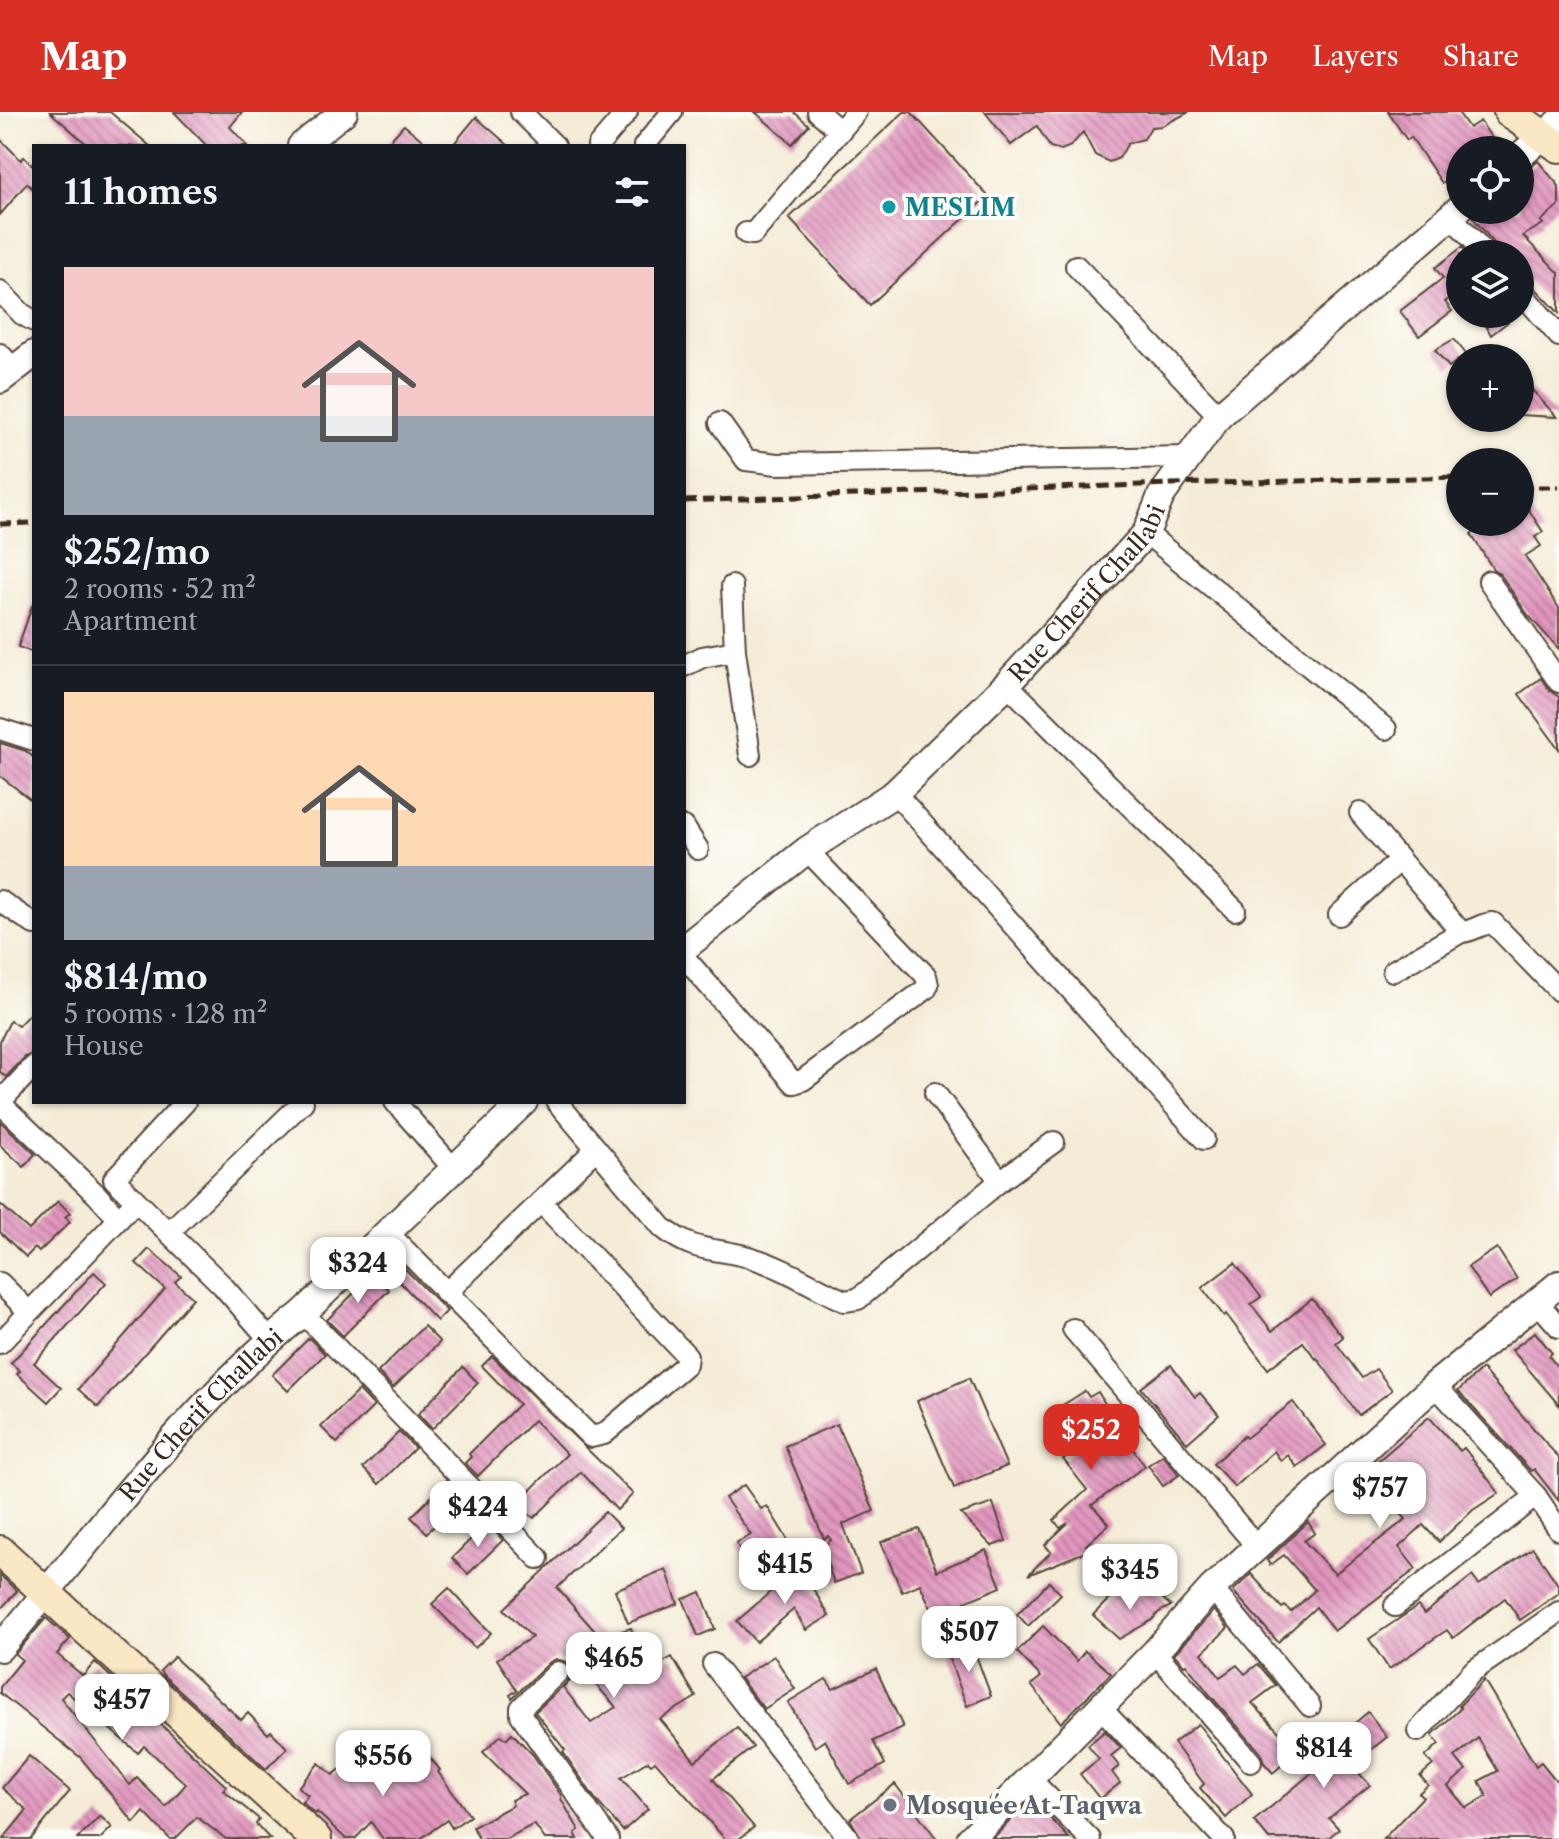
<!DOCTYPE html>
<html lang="en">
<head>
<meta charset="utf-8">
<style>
	:root { --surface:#171b24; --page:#20242c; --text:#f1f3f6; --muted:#9ea1a6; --line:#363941; --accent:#d93025 }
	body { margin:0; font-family:"Libre Caslon Text",serif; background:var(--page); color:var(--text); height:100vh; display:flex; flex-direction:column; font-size:30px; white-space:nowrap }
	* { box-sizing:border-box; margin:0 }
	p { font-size:26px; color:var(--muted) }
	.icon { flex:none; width:44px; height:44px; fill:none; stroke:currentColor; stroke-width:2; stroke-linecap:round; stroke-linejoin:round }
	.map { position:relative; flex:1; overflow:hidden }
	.sheet { position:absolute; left:32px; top:32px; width:654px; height:960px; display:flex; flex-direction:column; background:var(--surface); border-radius:0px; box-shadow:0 2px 6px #0004 }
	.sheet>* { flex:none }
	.fabs { position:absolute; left:1446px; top:24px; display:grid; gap:16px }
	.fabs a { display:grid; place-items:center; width:88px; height:88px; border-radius:50%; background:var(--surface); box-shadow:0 2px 6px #0004; font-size:40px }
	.price { position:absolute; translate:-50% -68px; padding:0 18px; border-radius:16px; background:#fff; color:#222; font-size:26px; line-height:52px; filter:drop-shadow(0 2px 4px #0008) }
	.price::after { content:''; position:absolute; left:50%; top:48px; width:24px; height:18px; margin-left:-12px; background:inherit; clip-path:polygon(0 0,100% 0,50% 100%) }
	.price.on { background:var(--accent); color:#fff }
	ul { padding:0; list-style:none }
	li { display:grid; align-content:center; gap:16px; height:424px; padding:0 32px }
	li+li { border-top:2px solid var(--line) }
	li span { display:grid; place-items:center; height:248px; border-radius:0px; color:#555 }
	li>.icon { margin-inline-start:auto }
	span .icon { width:144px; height:144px; fill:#fffc; stroke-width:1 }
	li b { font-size:34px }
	h2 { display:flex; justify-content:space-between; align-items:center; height:96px; padding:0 32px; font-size:34px }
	header { display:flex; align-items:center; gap:48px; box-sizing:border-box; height:112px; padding:0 40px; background:var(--accent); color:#fff }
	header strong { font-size:38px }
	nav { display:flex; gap:44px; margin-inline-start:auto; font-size:28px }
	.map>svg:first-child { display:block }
	.building { fill:url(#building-back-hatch); fill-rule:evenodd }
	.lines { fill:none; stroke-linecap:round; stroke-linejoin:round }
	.minor-casing { stroke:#57473a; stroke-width:24 }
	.tertiary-casing { stroke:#57473a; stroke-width:30 }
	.secondary-casing { stroke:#57473a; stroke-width:34 }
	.minor { stroke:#fff; stroke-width:20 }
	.tertiary { stroke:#fff; stroke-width:26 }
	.secondary { stroke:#fae7c3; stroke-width:30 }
	.rail { stroke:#3b2a1e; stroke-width:5; stroke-dasharray:12 6; stroke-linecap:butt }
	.culture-dot { fill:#0f9aa8; stroke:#fdfcf7; stroke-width:3 }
	.worship-dot { fill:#6b7280; stroke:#fdfcf7; stroke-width:3 }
	.labels { text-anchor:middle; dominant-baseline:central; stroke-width:8; stroke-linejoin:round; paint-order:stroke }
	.culture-label { font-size:24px; font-weight:bold; fill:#0d838f; stroke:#fdfcf7; text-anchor:start }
	.street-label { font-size:24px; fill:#3b2a1e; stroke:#fdfcf7 }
	.worship-label { font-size:24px; font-weight:bold; fill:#5b616d; stroke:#fdfcf7; text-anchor:start }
</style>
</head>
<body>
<header>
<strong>Map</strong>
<nav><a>Map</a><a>Layers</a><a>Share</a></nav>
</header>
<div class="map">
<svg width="1559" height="1727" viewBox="0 0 1559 1727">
	<defs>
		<pattern id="building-back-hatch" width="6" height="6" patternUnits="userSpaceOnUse" patternTransform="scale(2)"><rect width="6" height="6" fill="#e196be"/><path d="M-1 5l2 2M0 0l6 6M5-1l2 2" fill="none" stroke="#b87b9a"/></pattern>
	</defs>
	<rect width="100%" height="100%" fill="#fdfcf7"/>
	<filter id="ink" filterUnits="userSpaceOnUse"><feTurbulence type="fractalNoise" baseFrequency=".0125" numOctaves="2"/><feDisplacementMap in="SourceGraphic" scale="16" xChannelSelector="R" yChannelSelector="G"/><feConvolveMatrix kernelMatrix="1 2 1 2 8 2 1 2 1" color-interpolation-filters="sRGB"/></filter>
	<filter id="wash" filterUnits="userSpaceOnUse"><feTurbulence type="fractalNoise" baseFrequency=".006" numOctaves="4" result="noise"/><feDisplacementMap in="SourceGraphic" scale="32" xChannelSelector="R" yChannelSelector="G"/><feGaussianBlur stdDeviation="1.8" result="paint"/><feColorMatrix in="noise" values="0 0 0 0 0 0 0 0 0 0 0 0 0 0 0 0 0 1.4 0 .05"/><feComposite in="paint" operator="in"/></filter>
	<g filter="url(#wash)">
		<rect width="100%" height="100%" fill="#f4ecd7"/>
		<g id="blocks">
			<!-- building -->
			<g class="building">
				<path d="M50,0h60l40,34h-61z"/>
				<path d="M174,0h68l-12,15 18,19h-41z"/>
				<path d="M755,0h39l15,13 -17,19z"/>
				<path d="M904,0h7l77,84 -118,109 -81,-87z"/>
				<path d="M985,0h204l-27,14 -11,1 -7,12 -16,4 -9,15 -10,4 -14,-7 -12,-23 -12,14 -10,4 -11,-3 -13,-21 -26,19z"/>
				<path d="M1388,0h70l11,16 11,-7 20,29h-40v21l-18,12 -31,-46 -4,3z"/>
				<path d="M476,5l33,29h-57z"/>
				<path d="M404,13l11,9 14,12h-44z"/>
				<path d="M0,27l21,21 3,-3 10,10v23l-7,-7 -27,32z"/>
				<path d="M1538,49l21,25v19l-18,16 2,3 -20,12 36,37v40l-39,-41v-18h-17l-30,-36 10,-8h5l6,7 8,-7h18v-38l10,-4z"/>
				<path d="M1462,135l6,7h-8v35l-15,13 7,9 -33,25 -19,-25 43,-33 -8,-10z"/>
				<path d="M1498,202h20l-27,21 -7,-13z"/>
				<path d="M1454,227l12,15 -17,13 -14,-17z"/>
				<path d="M1520,265l37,40 -37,-2z"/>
				<path d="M1520,384l23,36 -8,5 6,9 -16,10 34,52v41l-31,-34 -28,-41 -7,-5 -22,-35 19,-12h30z"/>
				<path d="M32,494l2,1v46l-16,-6z"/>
				<path d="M1541,566l8,12 10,7v52l-40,-55z"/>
				<path d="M0,631l26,8 8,7v44l-34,-26z"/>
				<path d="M34,897v44l-9,4 -19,20 -6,-5v-31l10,-20 8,5z"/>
				<path d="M0,1009l35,33 -11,13 -24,-22z"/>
				<path d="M58,1089l12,12 -5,4 5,5 -31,30 -4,-4 -9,9 -26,-25v-28l29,26z"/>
				<path d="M1497,1136l20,31 -28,19 -21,-31z"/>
				<path d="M149,1137l32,27 -6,6 18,16 -95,109 -20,-18 87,-100 -29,-26z"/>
				<path d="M1235,1151l26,34 -10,7 21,27 40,-32 31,38 -7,6 26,35 14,-9 16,21 -33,25 -42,-57 -1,1 -13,-17 -35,27 -42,-55 -2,2 -22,-28z"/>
				<path d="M405,1157l42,42 -10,10 -41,-43z"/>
				<path d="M94,1160l12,11 -72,80 27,25 -13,14 -31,-28 3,-3 -9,-8z"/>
				<path d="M373,1162l16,16 -46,46 -16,-16z"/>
				<path d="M424,1214l16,16 -47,46 -15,-16z"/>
				<path d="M1535,1220l17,21 -3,3 10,13v36l-47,-55z"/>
				<path d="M309,1226l16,16 -37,37 -16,-16z"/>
				<path d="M492,1244l141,138 -16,16 -36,-38 -47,46 -5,-4 -8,8 -11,-12 57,-56 -33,-34 -56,56 -13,-13 6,-6 -2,-3 50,-50 -37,-38z"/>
				<path d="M1171,1253l24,32 5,-4 19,22 -32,28 -46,-55z"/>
				<path d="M463,1255l15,16 -46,46 -14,-15z"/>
				<path d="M1482,1257l77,89v43l-25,-32 -3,2 -73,-80z"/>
				<path d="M969,1266l38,88 -53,22 -37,-87z"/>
				<path d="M359,1278l15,16 -37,37 -16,-16z"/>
				<path d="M1085,1279l4,6 9,-5 17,28 11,-8 10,11 -14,11 23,32 -53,39 17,19 -23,21 4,5 -62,25 23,-23 -6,-7 23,-22 -8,5 -6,-8 33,-30 -24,-31 15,-11 -23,-38z"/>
				<path d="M1293,1290l33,43 -29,22 -9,-12 -7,6 -7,-10 -39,36 -22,-23 31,-28 2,2z"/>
				<path d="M1429,1305l31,34 4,-3 35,45 -26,17 -34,32 -16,-17 -24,22 17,22 -82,62 -18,-24 -38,35 -45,-51 18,-17 31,34 3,-2 6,6 24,-22 -31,-35 -14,10 -3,-5 41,-38 7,11 -11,8 31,33 71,-55 -19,-21 -17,12 -19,-26z"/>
				<path d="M837,1312l37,87 -31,13 18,49 -27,10 -12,-35 9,-8 -3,-4 -4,3 -39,-93z"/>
				<path d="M399,1320l16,16 -36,36 -16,-16z"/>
				<path d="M1163,1343l16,20 -16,11 -15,-21z"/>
				<path d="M447,1369l15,17 -35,35 -16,-16z"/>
				<path d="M744,1373l17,24 6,-3 24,39 -2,1 4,8 -40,21 -17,-32 15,-8 -26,-37z"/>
				<path d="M993,1391l13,38 -14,5 -31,-32z"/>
				<path d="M605,1400l16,16 -64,60 44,50 30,-10 15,44 26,-15 24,40 -36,22 35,42 42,-33 16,19 -40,32 41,48 -15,12h-14l-70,-78 -4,3 -3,-3 -27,17 27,31 -25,22 -27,-31 -33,-48 2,-2 -30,-38 33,-31 3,-11 -4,-8 -11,-3 -6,3 -38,36 -2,-3 7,-5 -20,-31 35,-22 -28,-28zM583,1558l33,37 -25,16 -28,-36z"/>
				<path d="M487,1411l16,17 -35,34 -16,-16z"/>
				<path d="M919,1417l18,42 49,-21 15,37 -67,28 -14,-31 -18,8 -21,-50z"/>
				<path d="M1533,1436l26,38v7l-39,27 -15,-22 -52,40 -6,-8 -58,39 -20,-30 49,-33 6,8 48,-38 7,9z"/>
				<path d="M800,1454l29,50 -23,14 -12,-21 -38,33 -19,-21z"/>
				<path d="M666,1457l12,35 -50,19 -13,-33z"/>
				<path d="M0,1463l17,16 -17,19z"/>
				<path d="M1049,1470l12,12 -33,32 -11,-12z"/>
				<path d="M449,1476l42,45 -16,15 -43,-44z"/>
				<path d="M1152,1477l19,17 -12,6 -7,8 -33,19 -26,-24 25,-25 12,11z"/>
				<path d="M701,1480l14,37 -17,7 -15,-37z"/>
				<path d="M1214,1498l14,18 -26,25 18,24 17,-12 8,9 13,-10 18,21 -24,18 45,48 -24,22 -9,-10 -3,-10 -51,-58 -24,-31 -2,1 -10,-11z"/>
				<path d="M46,1506l24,21 -13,15 26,22 12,-14 131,124 -3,4 36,29 -3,5 14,15h-44l-29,-22 -22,22h-5l-26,-27 -10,11 -53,-65 -81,-65v-6l22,-27 -7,-6zM67,1580l71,61 6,-7 42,38 -20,23 -29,-29 -7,7 -69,-87z"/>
				<path d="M1043,1514l34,35 8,-10 26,22 -50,50 -30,-38 10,-8 -24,-25z"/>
				<path d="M971,1530l20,54 -24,10 -21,-55z"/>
				<path d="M774,1544l21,33 -31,20 -24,-31z"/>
				<path d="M174,1545l67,63 7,-7 20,21 3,-3 16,17 -21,21 -102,-93 -4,-5z"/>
				<path d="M876,1557l27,58 -30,14 12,23 -36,20 -24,-44 -10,7 -27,-45 38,-23 7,10z"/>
				<path d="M1484,1568l52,86 5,-4 18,22v55h-176l40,-42 -4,-4 9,-8 -8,-9 13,-11 -8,-8 14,-13 -7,-9 29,-27 -2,-2zM1478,1626l20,33 -19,10 8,15 -21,12 -18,-22 18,-16 -11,-13z"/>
				<path d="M1368,1600l19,25 -24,19 2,3 -11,9 16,17 -41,33 10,11 -12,10h-58l-15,-18 95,-79 -7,-8z"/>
				<path d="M1198,1612l54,70 -26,24 -26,-30 4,-4 -30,-41z"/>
				<path d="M1105,1619l16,17 -10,8 8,10 -7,6 8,11 -20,16 -20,-25 19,-15 -11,-14z"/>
				<path d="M512,1621l21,22 28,40v4l18,31 -4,3 3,6h-33l-11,-15 -28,15h-27l-6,-12 40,-22 -2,-5 14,-6 -42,-42 18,-17 5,4z"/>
				<path d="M368,1634l24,29 31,-26 17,21 -2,2 32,44 -18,12 -5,-8 -27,19h-37l-12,-17 -16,17h-9l-29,-27 -2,2 -13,-12 6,-7 -10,-8 21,-24 14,12z"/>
				<path d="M29,1644l41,35 -39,48h-28l24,-29 -25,-22z"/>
				<path d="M895,1672l42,55h-75l-12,-20z"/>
				<path d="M1032,1687l38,40h-78z"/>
				<path d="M100,1704l12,11 -12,12h-23z"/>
			</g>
		</g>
	</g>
	<g filter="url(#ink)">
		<use href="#blocks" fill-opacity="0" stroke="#57473a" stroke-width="2"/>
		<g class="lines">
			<!-- minor casing -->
			<g class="minor-casing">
				<g id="minor">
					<path d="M521,0l34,34"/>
					<path d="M818,0l22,19"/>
					<path d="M598,34l29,-34"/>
					<path d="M644,34l28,-34"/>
					<path d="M1451,104l35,38"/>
					<path d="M746,121l7,1 103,-122"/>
					<path d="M1076,154l143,150"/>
					<path d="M0,179l22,23 12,7"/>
					<path d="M1520,179l39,45"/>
					<path d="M0,242l14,15"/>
					<path d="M720,311l26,37 31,4 412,-7"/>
					<path d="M1146,421l240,196"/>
					<path d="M1489,469l70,101"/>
					<path d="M732,474l3,65"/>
					<path d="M684,554l18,-9 33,-6 15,104"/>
					<path d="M1007,572l228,226"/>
					<path d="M0,617l34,11"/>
					<path d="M895,681l309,346"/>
					<path d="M1360,701l101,119c12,0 20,-9 32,-9l66,68"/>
					<path d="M684,715l14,22"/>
					<path d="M0,789l34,23"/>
					<path d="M1339,803l61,-55"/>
					<path d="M684,845l110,126 9,-3 123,-91 2,-4 -2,-9 -119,-126"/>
					<path d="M1393,859l68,-39"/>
					<path d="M935,981l65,88"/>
					<path d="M0,990l34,-36"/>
					<path d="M185,990l-71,77 108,106 48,55"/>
					<path d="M395,990l58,66"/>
					<path d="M557,990l106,126c33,26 52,19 89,30 31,9 62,29 92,43l14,-2 142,-118 54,-39"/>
					<path d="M0,991l96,91 23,25"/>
					<path d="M169,1120l134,-130"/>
					<path d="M387,1120l204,205 13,-3 82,-70 1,-8 -146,-154"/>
					<path d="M0,1171l29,29"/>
					<path d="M446,1181l149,-143"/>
					<path d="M1538,1191l21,24"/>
					<path d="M303,1201l235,245"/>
					<path d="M1073,1217l185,219"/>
					<path d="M0,1231l136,-142"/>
					<path d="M1536,1384l23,34"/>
					<path d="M1212,1476l98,118"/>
					<path d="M1395,1494l141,-110 -101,-111"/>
					<path d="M1155,1540l96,110"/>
					<path d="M713,1552l136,175"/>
					<path d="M558,1560l-37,36v7l87,124"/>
					<path d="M1100,1595l124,132"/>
					<path d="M1418,1619l55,-60 86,-59"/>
					<path d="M1030,1667l60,60"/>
				</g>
			</g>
			<!-- tertiary casing -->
			<g class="tertiary-casing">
				<g id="tertiary">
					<path d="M301,34l43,-34"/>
					<path d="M1520,44l39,-34"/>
					<path d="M0,268l34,-26"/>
					<path id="s1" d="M684,836l123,-98 88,-57 112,-109 139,-151 15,-37 58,-80 241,-208"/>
					<path id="s2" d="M0,1536c98,-114 185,-241 303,-335l221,-211"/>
					<path d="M970,1727l185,-187 57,-64 223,-203 124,-101"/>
				</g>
			</g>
			<!-- secondary casing -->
			<g class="secondary-casing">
				<g id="secondary">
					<path d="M1509,0l50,35"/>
					<path d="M0,1439l316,288"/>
				</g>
			</g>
			<!-- minor -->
			<use href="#minor" class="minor"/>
			<!-- tertiary -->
			<use href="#tertiary" class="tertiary"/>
			<!-- secondary -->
			<use href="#secondary" class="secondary"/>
			<!-- rail -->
			<g class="rail">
				<path d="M1520,375h39"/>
				<path d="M684,389l486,-17 290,-7"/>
				<path d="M0,412l34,-1"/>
			</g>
		</g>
	</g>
	<!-- markers -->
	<circle class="culture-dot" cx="889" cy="95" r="8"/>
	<circle class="worship-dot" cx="890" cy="1693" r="8"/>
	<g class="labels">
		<!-- culture labels -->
		<g class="culture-label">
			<text x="905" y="95">MESLIM</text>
		</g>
		<!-- street labels -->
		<g class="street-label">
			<text stroke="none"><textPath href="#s1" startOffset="540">Rue Cherif Challabi</textPath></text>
			<text stroke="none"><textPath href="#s2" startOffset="308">Rue Cherif Challabi</textPath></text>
		</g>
		<!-- worship labels -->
		<g class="worship-label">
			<text x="906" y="1693">Mosquée At-Taqwa</text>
		</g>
	</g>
</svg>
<div class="fabs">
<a><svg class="icon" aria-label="locate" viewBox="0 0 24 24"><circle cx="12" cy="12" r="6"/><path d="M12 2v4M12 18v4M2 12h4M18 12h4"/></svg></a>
<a><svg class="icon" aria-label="layers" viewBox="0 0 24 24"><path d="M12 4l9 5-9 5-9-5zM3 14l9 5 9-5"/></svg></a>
<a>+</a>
<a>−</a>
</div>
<b class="price" style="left:358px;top:1193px">$324</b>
<b class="price on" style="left:1091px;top:1360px">$252</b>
<b class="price" style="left:1380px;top:1418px">$757</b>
<b class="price" style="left:478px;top:1437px">$424</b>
<b class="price" style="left:785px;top:1494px">$415</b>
<b class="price" style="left:1130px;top:1500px">$345</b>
<b class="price" style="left:969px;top:1562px">$507</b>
<b class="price" style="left:614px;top:1588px">$465</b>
<b class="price" style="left:122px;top:1630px">$457</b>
<b class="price" style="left:1324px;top:1678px">$814</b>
<b class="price" style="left:383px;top:1686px">$556</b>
<section class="sheet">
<h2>11 homes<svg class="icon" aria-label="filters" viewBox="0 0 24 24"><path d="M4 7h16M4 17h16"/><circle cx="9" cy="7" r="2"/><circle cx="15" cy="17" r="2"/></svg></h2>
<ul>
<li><span style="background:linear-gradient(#f6c9c9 60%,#9aa5b1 0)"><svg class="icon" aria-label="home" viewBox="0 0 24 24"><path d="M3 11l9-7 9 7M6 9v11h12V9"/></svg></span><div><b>$252/mo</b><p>2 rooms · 52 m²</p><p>Apartment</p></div></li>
<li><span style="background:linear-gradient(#ffd9b3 70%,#9aa5b1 0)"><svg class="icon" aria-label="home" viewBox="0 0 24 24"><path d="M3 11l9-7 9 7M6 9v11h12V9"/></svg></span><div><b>$814/mo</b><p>5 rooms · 128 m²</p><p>House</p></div></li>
</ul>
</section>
</div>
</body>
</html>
